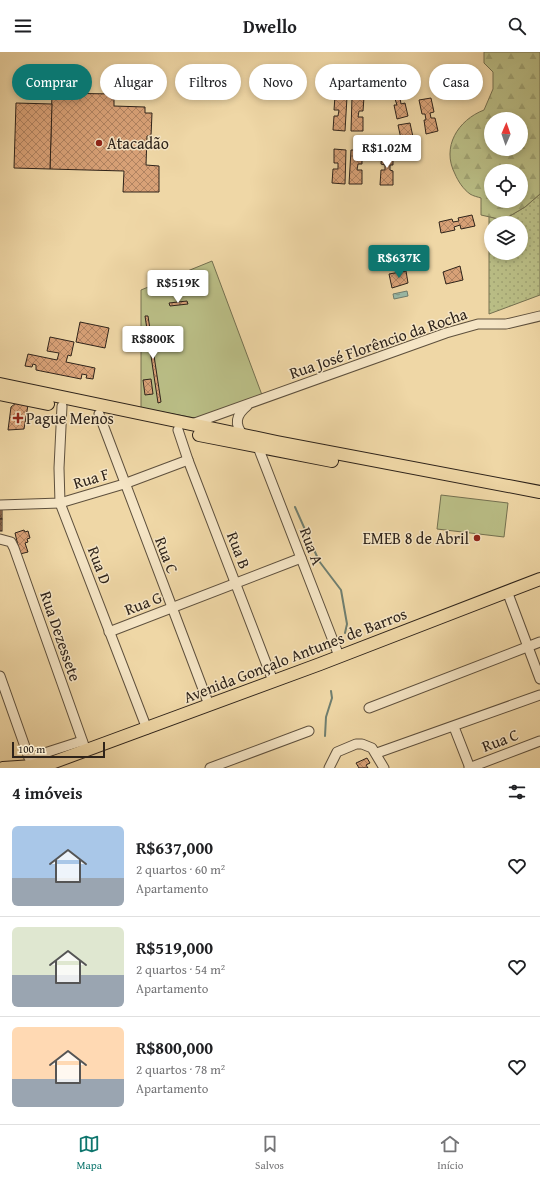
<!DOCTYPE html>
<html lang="pt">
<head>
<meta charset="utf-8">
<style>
	:root { --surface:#fff; --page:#f6f6f6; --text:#202124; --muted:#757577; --line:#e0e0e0; --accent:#0f766e }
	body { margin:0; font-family:"Gentium Book Plus",serif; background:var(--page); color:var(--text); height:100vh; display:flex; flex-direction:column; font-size:15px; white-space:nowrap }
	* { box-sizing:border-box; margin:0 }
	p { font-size:13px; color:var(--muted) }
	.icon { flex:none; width:22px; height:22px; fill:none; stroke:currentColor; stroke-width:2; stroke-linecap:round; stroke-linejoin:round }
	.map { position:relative; height:716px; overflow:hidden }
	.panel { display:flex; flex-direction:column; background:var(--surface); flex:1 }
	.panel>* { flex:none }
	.hud { position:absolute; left:12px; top:12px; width:516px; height:36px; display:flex; gap:8px }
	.needle { width:26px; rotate:2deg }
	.fabs { position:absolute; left:484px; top:60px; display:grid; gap:8px }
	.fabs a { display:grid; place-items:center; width:44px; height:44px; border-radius:50%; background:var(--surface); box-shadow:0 2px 6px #0003; font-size:20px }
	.scale { position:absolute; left:12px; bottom:10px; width:93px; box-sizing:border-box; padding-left:4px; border:2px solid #2e231a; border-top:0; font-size:11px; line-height:14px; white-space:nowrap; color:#2e231a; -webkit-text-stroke:3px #f5e5c5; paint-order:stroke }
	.price { position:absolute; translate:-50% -34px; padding:0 9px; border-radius:4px; background:#fff; color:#222; font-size:13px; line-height:26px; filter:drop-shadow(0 1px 2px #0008) }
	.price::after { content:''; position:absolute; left:50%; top:24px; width:12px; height:9px; margin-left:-6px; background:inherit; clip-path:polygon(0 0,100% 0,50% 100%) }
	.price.active { background:var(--accent); color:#fff }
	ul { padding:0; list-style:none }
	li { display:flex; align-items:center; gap:12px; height:100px; padding:0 12px }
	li+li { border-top:1px solid var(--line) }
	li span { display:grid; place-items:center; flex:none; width:112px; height:80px; border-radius:6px; color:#555 }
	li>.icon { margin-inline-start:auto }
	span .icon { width:48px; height:48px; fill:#fffc; stroke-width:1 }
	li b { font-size:17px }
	h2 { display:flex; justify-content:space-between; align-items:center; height:48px; padding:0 12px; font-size:17px }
	.pill { padding:0 14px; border-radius:18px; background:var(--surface); box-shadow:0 2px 6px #0003; font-size:14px; line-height:36px }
	.pill.active { background:var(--accent); color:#fff }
	header { display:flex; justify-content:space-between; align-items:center; height:52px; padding:0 12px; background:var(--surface); font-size:18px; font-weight:700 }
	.menu { display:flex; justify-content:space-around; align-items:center; height:56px; border-top:1px solid var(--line); background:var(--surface); font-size:11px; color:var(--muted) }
	.menu a { display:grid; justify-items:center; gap:2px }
	.menu .active { color:var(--accent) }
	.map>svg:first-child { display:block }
	.grass { fill:url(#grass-dots); stroke:#747050; fill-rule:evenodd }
	.forest { fill:url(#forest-firs); stroke:#747050; fill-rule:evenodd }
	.green { fill:#babe86; stroke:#747050 }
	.water { fill:url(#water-ripples); stroke:#6f7e6f }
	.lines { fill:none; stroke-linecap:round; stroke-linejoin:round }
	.stream { stroke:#6f7e6f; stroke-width:2 }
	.building { fill:url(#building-cross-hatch); stroke:#2e231a }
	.minor-casing { stroke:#5e503d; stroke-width:11 }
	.major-casing { stroke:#2e231a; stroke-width:14 }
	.minor { stroke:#f5e5c5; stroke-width:9 }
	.major { stroke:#efd7a6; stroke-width:12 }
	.poi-dot { fill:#8f2418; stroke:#f5e5c5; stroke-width:1.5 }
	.labels { text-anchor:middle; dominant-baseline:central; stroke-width:3; stroke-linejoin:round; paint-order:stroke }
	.poi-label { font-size:16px; fill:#2e231a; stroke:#f5e5c5; text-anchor:start }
	.street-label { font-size:16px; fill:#2e231a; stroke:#f5e5c5 }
</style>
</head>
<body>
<header><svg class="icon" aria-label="menu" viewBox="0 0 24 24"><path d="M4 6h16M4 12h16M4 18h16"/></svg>Dwello<svg class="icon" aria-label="search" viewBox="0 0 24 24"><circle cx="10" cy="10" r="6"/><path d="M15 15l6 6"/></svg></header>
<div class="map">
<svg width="540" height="716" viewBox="0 0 540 716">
	<defs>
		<pattern id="grass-dots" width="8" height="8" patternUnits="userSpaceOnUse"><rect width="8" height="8" fill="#babe86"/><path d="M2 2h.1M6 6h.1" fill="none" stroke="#a0a373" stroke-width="1.8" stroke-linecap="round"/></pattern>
		<pattern id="forest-firs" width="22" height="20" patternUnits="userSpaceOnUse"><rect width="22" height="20" fill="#babe86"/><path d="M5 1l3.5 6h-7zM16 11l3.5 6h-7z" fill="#a0a373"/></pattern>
		<pattern id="water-ripples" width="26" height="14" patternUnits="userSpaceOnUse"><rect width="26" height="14" fill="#9abaa8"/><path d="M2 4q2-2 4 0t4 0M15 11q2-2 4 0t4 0" fill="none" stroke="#7e9788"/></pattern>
		<pattern id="building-cross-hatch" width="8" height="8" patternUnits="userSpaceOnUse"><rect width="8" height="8" fill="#d8a177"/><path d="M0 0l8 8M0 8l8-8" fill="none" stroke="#b08361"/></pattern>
	</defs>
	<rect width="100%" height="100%" fill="#efd7a6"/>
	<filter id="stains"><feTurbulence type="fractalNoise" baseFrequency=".005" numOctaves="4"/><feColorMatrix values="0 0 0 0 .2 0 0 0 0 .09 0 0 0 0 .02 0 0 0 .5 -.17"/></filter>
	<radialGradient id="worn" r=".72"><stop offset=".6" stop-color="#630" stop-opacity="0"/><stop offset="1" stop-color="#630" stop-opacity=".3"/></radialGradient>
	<!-- grass -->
	<path class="grass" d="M540,142v101l-51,19v-98l14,4 22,-13zM491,171h30v30h-30z"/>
	<!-- forest -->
	<path class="forest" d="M484,0h56v142l-15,13 -22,13 -22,-5v-17c-3,-1 -8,-2 -11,-4 -7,-5 -12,-13 -15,-20 -14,-27 3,-54 29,-64l9,-21v-17l-9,-9zM491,67h30v30h-30zM491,119h30v30h-30z"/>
	<!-- green -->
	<g class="green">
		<path d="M212,209l50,134 -67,23 -54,-10v-118z"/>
		<path d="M441,443l67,8 -4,34 -67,-8z"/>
	</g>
	<!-- water -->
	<path class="water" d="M407,239l1,5 -14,3 -1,-5z"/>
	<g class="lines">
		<!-- stream -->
		<g class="stream">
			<path d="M295,455l24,54 22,29 6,34 -2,9"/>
			<path d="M325,684l1,-19 6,-19 -1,-7"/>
		</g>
	</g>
	<!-- building -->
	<g class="building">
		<path d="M401,31l3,14 -4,1 1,6 4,-1 3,13 -11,3 -3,-14h3l-2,-6h-3l-3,-14z"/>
		<path d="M52,41l62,1v12l31,1v6h7l-1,23h-4l-1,29 13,1v26h-36l1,-21 -74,-2z"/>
		<path d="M335,44l12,1 -2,34 -12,-1 1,-14h4l1,-6h-5z"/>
		<path d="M352,45h12l-1,14h-4l-1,6h5v14h-12z"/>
		<path d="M431,46l3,14 -4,1 1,5h4l3,13 -12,3 -2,-14h2l-1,-6h-3l-3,-14z"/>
		<path d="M16,51l36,1 -2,65 -36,-1z"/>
		<path d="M410,71l3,14 -4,1 1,5 4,-1 3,14 -12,2 -3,-13 3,-1 -1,-5h-3l-3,-14z"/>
		<path d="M334,97l12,1 -1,34 -13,-1 1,-14h5v-6h-4z"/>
		<path d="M351,98h11v14h-4l-1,6h5v14h-13z"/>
		<path d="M382,99h11v14h-3v5l3,1v14h-13l1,-15h4v-5l-4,-1z"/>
		<path d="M472,163l3,11 -14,3 -1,-4 -6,2 1,3 -14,3 -2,-11 13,-3 1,3 6,-1 -1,-3z"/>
		<path d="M460,214l3,14 -17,4 -3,-12z"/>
		<path d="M406,219l2,12 -16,5 -3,-14z"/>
		<path d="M187,249l1,3 -18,2 -1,-3z"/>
		<path d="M145,264h3l13,86 -3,1z"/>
		<path d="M80,270l29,6 -4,20 -29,-6z"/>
		<path d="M50,285l24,5 -3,14 -3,-1 -2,7 29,6 -2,11 -7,-1 1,-3 -5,-1 -1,5 -45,-9v-5l-3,-1 -1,3 -7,-1 3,-12 29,6 2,-7 -12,-2z"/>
		<path d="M151,327l2,15 -8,1 -2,-15z"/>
		<path d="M16,351l12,2 -4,24 -16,1 3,-23z"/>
		<rect x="0" y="455" width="2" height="12"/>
		<rect x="0" y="467" width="2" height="12"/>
		<path d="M24,478l1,2 3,-1 2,7 -3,1 1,3 -3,1 3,9 -8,2 -5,-21z"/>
		<path d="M367,706l3,5 -4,2 2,3h-9l-3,-5z"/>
	</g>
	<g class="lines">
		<!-- minor casing -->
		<g class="minor-casing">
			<g id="minor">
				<path d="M62,354l-3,62 1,35 87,226"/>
				<path d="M99,362l110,291"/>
				<path d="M192,372l254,-91 32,-9h28l34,-8"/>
				<path d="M178,378l10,30 85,221"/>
				<path d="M243,383c-9,-11 -7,-20 4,-29"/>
				<path d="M258,395l81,209"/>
				<path d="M0,453l60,-2 64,-19 64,-24"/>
				<path d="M0,487l11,3 3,6 72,203"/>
				<path d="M507,539l33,88"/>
				<path d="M109,580l192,-74"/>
				<path d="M0,624l29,82 53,-17"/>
				<path d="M369,656l171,-66"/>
				<path d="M454,675l16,41"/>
				<path d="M377,701l163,-58"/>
				<path d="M210,716l99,-37"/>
				<path d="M329,716l8,-16 19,-8h6l10,4 12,20"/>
				<path d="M469,716l71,-27"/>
			</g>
		</g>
		<!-- major casing -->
		<g class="major-casing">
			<g id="major">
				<path d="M0,332l277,58 263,50"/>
				<path d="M0,342l48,10"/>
				<path d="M199,383l133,26"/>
				<path d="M3,716l30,-2 12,-4"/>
				<path d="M38,716l282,-104 220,-85"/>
			</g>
		</g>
		<!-- minor -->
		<use href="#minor" class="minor"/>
		<!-- major -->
		<use href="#major" class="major"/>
	</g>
	<!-- markers -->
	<g class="poi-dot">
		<circle cx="99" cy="91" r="4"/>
		<path d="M16 360h4v4h4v4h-4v4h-4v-4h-4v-4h4z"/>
		<circle cx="477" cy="486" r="4"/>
	</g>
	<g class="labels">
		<!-- poi labels -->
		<g class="poi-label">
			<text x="107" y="91">Atacadão</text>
			<text x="26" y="366">Pague Menos</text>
			<text x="469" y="486" text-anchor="end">EMEB 8 de Abril</text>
		</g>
		<!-- street labels -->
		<g class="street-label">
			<text transform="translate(378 291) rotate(-19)">Rua José Florêncio da Rocha</text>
			<text transform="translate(91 426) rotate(-17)">Rua F</text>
			<text transform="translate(312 494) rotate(69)">Rua A</text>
			<text transform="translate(239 498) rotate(69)">Rua B</text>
			<text transform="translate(167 503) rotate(69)">Rua C</text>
			<text transform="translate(100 513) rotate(69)">Rua D</text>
			<text transform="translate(143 551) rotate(-21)">Rua G</text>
			<text transform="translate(61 584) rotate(71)">Rua Dezessete</text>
			<text transform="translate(295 603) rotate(-21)">Avenida Gonçalo Antunes de Barros</text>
			<text transform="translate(500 688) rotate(-21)">Rua C</text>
		</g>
	</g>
	<rect width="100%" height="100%" filter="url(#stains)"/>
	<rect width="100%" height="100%" fill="url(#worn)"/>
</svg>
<div class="fabs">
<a><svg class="needle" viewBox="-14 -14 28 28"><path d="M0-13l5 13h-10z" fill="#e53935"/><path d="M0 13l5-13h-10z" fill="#757577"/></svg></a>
<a><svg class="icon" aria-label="locate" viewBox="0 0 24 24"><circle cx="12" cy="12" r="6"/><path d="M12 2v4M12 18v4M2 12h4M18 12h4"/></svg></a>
<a><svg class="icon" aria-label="layers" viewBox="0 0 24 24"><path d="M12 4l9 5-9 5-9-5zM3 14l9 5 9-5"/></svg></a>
</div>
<div class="scale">100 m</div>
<b class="price" style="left:387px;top:117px">R$1.02M</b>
<b class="price active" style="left:399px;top:227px">R$637K</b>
<b class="price" style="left:178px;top:252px">R$519K</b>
<b class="price" style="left:153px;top:308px">R$800K</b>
<div class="hud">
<a class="pill active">Comprar</a>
<a class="pill">Alugar</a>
<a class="pill">Filtros</a>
<a class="pill">Novo</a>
<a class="pill">Apartamento</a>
<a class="pill">Casa</a>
</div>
</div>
<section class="panel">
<h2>4 imóveis<svg class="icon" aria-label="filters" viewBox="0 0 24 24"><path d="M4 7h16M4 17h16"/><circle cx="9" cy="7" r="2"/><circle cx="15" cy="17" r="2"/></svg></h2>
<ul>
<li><span style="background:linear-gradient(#a9c7e8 65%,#9aa5b1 0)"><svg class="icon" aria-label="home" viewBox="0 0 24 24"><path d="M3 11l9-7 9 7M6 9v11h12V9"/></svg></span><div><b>R$637,000</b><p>2 quartos · 60 m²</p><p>Apartamento</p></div><svg class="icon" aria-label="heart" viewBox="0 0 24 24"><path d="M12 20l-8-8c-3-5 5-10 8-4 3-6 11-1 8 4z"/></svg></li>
<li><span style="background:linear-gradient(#dfe7d0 60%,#9aa5b1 0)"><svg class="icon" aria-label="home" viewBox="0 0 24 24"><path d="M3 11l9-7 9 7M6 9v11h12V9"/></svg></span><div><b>R$519,000</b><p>2 quartos · 54 m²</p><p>Apartamento</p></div><svg class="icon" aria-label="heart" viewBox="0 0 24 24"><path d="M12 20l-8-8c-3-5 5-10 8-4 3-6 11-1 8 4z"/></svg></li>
<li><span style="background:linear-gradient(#ffd9b3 65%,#9aa5b1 0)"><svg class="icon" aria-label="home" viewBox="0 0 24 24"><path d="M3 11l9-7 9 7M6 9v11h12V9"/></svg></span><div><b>R$800,000</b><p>2 quartos · 78 m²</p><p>Apartamento</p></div><svg class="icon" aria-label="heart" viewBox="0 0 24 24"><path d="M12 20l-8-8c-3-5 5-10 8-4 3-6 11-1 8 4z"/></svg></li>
</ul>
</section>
<nav class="menu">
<a class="active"><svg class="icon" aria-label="map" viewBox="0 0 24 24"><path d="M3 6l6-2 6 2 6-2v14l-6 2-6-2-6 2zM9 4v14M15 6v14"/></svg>Mapa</a>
<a><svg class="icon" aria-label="saved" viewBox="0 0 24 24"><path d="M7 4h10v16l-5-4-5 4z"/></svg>Salvos</a>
<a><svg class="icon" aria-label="home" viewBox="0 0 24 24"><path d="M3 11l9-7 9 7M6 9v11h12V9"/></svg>Início</a>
</nav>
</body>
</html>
